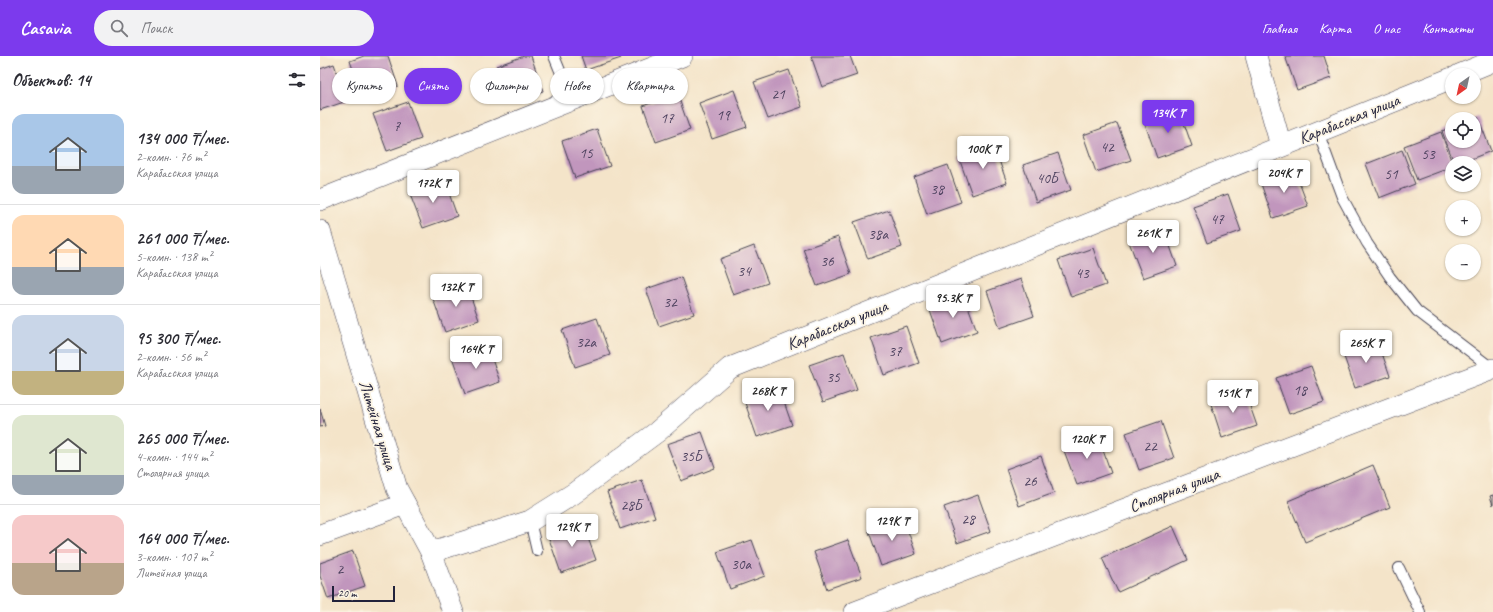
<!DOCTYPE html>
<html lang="ru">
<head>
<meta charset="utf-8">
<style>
	:root { --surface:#fff; --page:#f2f2f3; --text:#2b2b33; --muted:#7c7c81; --line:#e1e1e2; --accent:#7c3aed }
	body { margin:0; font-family:Caveat,sans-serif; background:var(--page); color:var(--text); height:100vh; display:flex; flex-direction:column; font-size:15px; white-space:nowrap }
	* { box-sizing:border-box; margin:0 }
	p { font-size:13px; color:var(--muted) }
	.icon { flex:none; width:22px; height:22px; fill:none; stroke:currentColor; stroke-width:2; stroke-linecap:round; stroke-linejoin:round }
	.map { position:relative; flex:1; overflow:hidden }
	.details { display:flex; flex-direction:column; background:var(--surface); width:320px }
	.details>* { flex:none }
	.top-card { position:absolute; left:12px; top:12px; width:380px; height:36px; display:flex; gap:8px }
	.needle { width:26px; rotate:213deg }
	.fabs { position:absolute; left:1125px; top:12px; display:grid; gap:8px }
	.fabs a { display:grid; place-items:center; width:36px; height:36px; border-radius:50%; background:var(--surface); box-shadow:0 1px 3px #0004; font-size:20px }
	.scale { position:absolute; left:12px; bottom:10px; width:63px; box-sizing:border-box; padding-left:4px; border:2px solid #22223b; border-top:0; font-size:11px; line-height:14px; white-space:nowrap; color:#22223b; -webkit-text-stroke:3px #fcf5e5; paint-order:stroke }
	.price { position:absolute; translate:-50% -34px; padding:0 9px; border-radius:4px; background:#fff; color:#222; font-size:13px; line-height:26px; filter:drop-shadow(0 1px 2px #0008) }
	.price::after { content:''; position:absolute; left:50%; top:24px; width:12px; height:9px; margin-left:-6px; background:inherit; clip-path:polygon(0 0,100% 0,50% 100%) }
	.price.current { background:var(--accent); color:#fff }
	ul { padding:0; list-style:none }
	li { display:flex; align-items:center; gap:12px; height:100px; padding:0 12px }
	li+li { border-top:1px solid var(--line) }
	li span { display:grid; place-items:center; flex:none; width:112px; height:80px; border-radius:12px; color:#555 }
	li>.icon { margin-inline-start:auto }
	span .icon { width:48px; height:48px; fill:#fffc; stroke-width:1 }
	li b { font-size:17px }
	h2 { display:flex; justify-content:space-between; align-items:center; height:48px; padding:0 12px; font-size:17px }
	.chip { padding:0 14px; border-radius:18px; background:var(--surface); box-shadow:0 1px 3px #0004; font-size:14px; line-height:36px }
	.chip.current { background:var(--accent); color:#fff }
	header { display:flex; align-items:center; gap:24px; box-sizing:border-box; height:56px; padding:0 20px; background:var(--accent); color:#fff }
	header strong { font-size:19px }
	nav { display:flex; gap:22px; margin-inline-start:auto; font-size:14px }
	.search { width:280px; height:36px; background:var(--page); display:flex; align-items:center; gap:10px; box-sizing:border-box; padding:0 14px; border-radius:22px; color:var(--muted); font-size:15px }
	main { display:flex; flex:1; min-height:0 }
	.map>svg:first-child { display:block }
	.building { fill:#c196bd }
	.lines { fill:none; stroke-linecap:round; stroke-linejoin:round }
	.service-casing { stroke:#423f50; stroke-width:12 }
	.minor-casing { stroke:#423f50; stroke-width:22 }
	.service { stroke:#fff; stroke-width:10 }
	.minor { stroke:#fff; stroke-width:21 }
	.labels { text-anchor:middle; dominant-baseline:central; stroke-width:3.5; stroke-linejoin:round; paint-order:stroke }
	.number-label { font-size:15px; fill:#4a3f5c }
	.street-label { font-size:17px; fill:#22223b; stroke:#fcf5e5 }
</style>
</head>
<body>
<header>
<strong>Casavia</strong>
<div class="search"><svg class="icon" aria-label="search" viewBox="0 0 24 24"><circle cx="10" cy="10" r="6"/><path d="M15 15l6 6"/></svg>Поиск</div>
<nav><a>Главная</a><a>Карта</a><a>О нас</a><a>Контакты</a></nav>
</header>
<main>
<section class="details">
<h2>Объектов: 14<svg class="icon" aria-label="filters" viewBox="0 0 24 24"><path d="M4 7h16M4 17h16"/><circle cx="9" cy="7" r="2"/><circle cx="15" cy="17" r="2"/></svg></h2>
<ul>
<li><span style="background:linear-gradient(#a9c7e8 65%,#9aa5b1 0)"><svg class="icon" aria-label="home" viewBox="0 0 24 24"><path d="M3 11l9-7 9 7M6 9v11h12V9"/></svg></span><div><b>134 000 ₸/мес.</b><p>2-комн. · 76 m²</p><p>Карабасская улица</p></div></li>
<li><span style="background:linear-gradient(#ffd9b3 65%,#9aa5b1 0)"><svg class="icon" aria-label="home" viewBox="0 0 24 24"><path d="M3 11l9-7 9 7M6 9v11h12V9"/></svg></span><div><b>261 000 ₸/мес.</b><p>5-комн. · 138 m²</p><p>Карабасская улица</p></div></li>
<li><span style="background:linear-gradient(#c9d6e8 70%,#c2b280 0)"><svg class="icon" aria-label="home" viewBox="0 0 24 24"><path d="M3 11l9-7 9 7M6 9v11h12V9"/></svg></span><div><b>95 300 ₸/мес.</b><p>2-комн. · 56 m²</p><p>Карабасская улица</p></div></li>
<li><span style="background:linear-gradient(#dfe7d0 75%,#9aa5b1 0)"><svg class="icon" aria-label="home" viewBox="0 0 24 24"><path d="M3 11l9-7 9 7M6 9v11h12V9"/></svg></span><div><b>265 000 ₸/мес.</b><p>4-комн. · 144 m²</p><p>Столярная улица</p></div></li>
<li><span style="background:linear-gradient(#f6c9c9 60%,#b9a48a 0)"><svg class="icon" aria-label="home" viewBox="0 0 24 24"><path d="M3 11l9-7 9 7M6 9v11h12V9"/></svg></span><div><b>164 000 ₸/мес.</b><p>3-комн. · 107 m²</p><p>Литейная улица</p></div></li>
</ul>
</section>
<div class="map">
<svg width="1173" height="556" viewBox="0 0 1173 556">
	<rect width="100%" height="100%" fill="#fcf5e5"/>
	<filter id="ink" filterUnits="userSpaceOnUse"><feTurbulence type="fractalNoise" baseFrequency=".025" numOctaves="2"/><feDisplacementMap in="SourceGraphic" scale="8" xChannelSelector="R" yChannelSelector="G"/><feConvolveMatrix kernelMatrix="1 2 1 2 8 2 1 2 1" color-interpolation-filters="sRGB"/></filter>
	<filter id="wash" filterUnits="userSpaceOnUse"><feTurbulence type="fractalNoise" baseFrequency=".012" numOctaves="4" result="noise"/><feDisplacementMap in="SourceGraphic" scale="16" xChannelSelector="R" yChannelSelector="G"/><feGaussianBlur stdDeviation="0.9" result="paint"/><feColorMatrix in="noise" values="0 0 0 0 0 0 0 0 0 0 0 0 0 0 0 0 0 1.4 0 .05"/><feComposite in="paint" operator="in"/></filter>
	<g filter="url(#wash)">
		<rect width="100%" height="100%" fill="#f4e4c9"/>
		<g id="blocks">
			<!-- building -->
			<g class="building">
				<path d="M44,0h24l10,30 -35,12 -13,-37z"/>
				<path d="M204,0h7l12,35 -34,12 -13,-37z"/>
				<path d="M261,0h39l1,2 -35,12z"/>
				<path d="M491,0h39l7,19 -35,12z"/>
				<path d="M965,0h39l7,22 -34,12z"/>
				<path d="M14,8l13,37 -27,9v-41z"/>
				<path d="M469,14l13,37 -34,12 -14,-37z"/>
				<path d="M414,34l13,37 -35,12 -13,-36z"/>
				<path d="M357,37l13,37 -34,12 -13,-36z"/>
				<path d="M88,46l13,37 -34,12 -14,-37z"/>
				<path d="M859,53l13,37 -35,12 -13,-37z"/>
				<path d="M1158,61l13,34 -30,12h-7l-12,-32 10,-4v14h22v-23z"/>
				<path d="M797,67l14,37 -35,12 -13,-37z"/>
				<path d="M277,73l13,37 -35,12 -13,-37z"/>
				<path d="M1121,76l11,31v4l-35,13 -13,-34z"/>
				<path d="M674,90l13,37 -35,12 -13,-37z"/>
				<path d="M1082,94l13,34 -36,14 -13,-34z"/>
				<path d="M738,97l13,37 -35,12 -13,-37z"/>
				<path d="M628,109l13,37 -34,12 -13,-37z"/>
				<path d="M974,113l14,37 -35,12 -13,-37z"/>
				<path d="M124,123l13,37 -34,12 -14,-36z"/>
				<path d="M908,138l13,37 -34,12 -14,-37z"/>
				<path d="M569,154l13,37 -34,12 -14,-37z"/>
				<path d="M844,173l13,37 -34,12 -14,-36z"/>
				<path d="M518,181l13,37 -34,12 -14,-37z"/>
				<path d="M434,190l14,37 -35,12 -13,-36z"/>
				<path d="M773,192l13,37 -35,12 -13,-37z"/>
				<path d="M361,221l13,37 -35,12 -13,-37z"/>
				<path d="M701,223l13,37 -34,12 -13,-37z"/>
				<path d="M146,227l13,37 -34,12 -13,-36z"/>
				<path d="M644,239l13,36 -35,13 -13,-37z"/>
				<path d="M277,262l13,37 -35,12 -13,-37z"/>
				<path d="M586,270l13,37 -35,12 -13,-37z"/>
				<path d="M1057,283l13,37 -35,12 -13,-37z"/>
				<path d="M167,289l13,37 -35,12 -13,-37z"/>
				<path d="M524,297l13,37 -34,12 -14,-37z"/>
				<path d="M991,310l13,36 -35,12 -13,-36z"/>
				<path d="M459,332l13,37 -35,12 -13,-37z"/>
				<path d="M924,333l13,37 -35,12 -12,-37z"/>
				<path d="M0,353l5,17 -5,1z"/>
				<path d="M841,365l13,37 -35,12 -13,-37z"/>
				<path d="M382,376l13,36 -34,13 -14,-37z"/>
				<path d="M778,380l13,37 -34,12 -14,-37z"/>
				<path d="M721,400l13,37 -35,13 -13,-37z"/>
				<path d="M1053,409l17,42 -85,35 -17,-41z"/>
				<path d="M322,424l13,37 -35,12 -13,-37z"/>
				<path d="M658,439l13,36 -34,12 -13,-36z"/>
				<path d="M1173,439v10l-3,-9z"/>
				<path d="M583,461l13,37 -35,12 -13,-37z"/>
				<path d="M263,468l13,36 -35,13 -13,-37z"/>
				<path d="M853,470l15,34 -70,32 -16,-34z"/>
				<path d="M432,484l13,36 -35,13 -13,-37z"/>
				<path d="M528,484l14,37 -35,12 -13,-37z"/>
				<path d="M33,495l12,35 -37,13 -8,-23v-13z"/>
			</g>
		</g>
	</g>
	<g filter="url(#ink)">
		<use href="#blocks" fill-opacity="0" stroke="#423f50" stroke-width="1"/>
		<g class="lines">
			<!-- service casing -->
			<g class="service-casing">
				<g id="service">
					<path d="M234,0l18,44"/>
					<path d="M998,76l24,65 25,46 23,34 27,34 76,58"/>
					<path d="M210,465l7,30"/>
					<path d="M1079,512l21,44"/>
				</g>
			</g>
			<!-- minor casing -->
			<g class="minor-casing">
				<g id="minor">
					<path d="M936,0l25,90"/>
					<path d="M1139,19l34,-14"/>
					<path d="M0,144l362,-144"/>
					<path d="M0,175l77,258 34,63 22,60"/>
					<path d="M0,479l85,-31"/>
					<path d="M111,496l99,-31 43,-27 84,-62 73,-64 722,-290"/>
					<path d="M535,556l638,-243"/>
				</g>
			</g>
			<!-- service -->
			<use href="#service" class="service"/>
			<!-- minor -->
			<use href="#minor" class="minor"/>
		</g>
	</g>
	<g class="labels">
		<!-- number labels -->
		<g class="number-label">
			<text x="458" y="38">21</text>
			<text x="403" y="59">19</text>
			<text x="347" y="62">17</text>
			<text x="77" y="70">7</text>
			<text x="787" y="91">42</text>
			<text x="266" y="97">15</text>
			<text x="1108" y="98">53</text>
			<text x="1071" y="118">51</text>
			<text x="727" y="122">40Б</text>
			<text x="617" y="133">38</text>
			<text x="897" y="163">47</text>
			<text x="558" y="178">38а</text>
			<text x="507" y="205">36</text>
			<text x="424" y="215">34</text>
			<text x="762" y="217">43</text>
			<text x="350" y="246">32</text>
			<text x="266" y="286">32а</text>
			<text x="575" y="295">37</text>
			<text x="513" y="321">35</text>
			<text x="980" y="334">18</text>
			<text x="830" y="390">22</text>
			<text x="371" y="400">35Б</text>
			<text x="710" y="425">26</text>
			<text x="311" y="449">28Б</text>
			<text x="648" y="463">28</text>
			<text x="421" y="508">30а</text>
			<text x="20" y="513">2</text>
		</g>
		<!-- street labels -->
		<g class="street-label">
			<text transform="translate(1029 63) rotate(-22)">Карабасская улица</text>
			<text transform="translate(517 269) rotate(-22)">Карабасская улица</text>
			<text transform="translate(58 369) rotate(73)">Литейная улица</text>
			<text transform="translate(854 434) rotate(-21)">Столярная улица</text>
		</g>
	</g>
</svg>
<div class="fabs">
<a><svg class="needle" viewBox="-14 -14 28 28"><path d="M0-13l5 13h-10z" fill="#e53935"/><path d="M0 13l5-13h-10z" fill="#7c7c81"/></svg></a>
<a><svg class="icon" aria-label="locate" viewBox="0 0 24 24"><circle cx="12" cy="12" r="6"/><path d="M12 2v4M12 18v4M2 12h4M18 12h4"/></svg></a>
<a><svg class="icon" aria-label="layers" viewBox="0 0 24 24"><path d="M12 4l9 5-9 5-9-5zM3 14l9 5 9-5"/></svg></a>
<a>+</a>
<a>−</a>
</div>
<div class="scale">20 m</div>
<b class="price current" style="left:848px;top:78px">134K ₸</b>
<b class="price" style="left:663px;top:114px">100K ₸</b>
<b class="price" style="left:964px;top:138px">204K ₸</b>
<b class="price" style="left:113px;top:148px">172K ₸</b>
<b class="price" style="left:833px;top:198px">261K ₸</b>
<b class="price" style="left:136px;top:252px">132K ₸</b>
<b class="price" style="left:633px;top:263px">95.3K ₸</b>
<b class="price" style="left:1046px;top:308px">265K ₸</b>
<b class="price" style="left:156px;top:314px">164K ₸</b>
<b class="price" style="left:448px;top:356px">268K ₸</b>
<b class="price" style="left:913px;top:358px">151K ₸</b>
<b class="price" style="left:767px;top:404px">120K ₸</b>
<b class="price" style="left:572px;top:486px">129K ₸</b>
<b class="price" style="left:252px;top:492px">129K ₸</b>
<div class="top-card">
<a class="chip">Купить</a>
<a class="chip current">Снять</a>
<a class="chip">Фильтры</a>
<a class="chip">Новое</a>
<a class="chip">Квартира</a>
</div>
</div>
</main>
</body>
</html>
